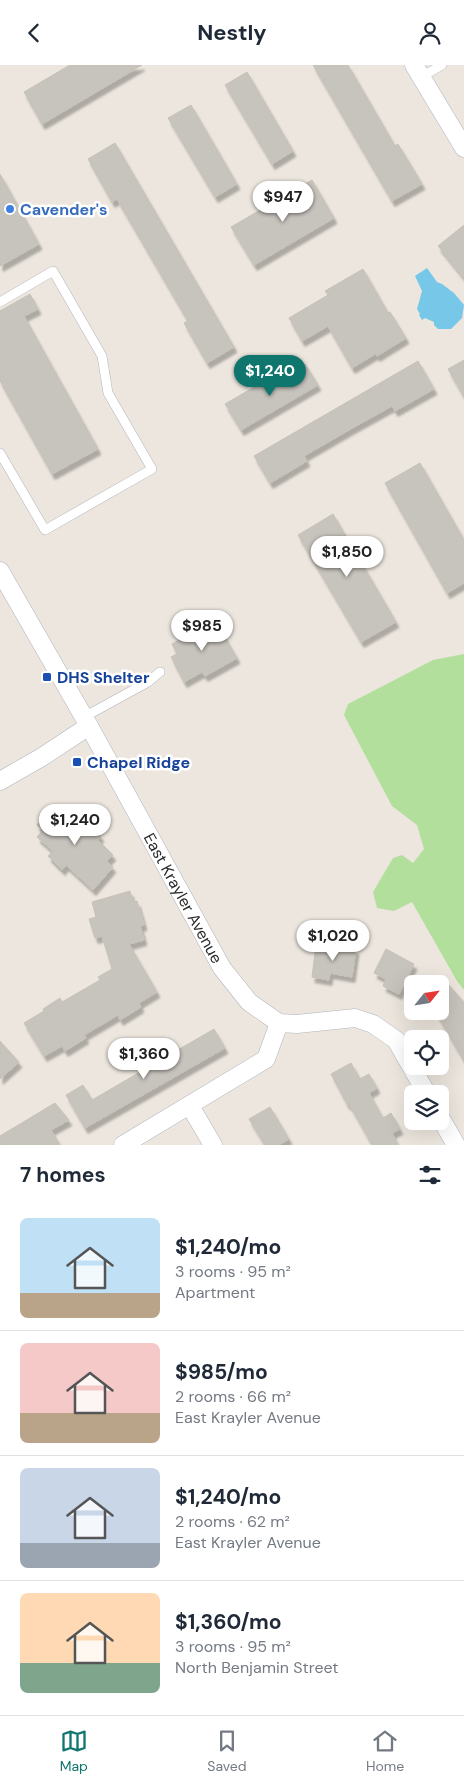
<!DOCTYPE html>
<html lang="en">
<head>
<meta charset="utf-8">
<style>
	:root { --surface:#fff; --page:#f6f6f7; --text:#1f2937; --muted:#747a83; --line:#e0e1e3; --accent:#0f766e }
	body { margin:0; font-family:"DM Sans",sans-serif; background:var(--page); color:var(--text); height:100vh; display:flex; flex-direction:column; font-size:19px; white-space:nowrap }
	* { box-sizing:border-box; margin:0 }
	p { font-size:16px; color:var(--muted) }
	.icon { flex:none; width:28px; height:28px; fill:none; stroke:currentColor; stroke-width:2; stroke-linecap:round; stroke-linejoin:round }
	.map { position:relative; height:1080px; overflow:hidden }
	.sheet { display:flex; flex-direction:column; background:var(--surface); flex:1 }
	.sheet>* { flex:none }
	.needle { width:32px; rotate:60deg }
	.tools { position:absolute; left:404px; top:910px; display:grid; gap:10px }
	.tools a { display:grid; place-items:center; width:45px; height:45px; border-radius:8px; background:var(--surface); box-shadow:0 5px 20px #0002; font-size:25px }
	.price { position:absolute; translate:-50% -42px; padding:0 11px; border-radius:18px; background:#fff; color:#222; font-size:16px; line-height:32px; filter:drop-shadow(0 1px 2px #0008) }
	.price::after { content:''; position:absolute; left:50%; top:30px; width:15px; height:11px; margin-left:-8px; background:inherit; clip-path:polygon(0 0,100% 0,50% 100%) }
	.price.selected { background:var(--accent); color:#fff }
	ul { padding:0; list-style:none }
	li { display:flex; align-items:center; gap:15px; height:125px; padding:0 20px }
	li+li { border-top:1px solid var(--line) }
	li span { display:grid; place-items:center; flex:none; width:140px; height:100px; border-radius:8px; color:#555 }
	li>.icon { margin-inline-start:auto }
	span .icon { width:60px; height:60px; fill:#fffc; stroke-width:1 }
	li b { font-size:21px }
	h2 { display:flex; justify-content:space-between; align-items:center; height:60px; padding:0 20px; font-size:21px }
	header { display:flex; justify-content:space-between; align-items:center; height:65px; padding:0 20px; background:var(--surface); font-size:22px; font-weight:700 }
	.tabs { display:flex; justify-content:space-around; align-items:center; height:70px; border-top:1px solid var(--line); background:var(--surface); font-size:14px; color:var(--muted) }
	.tabs a { display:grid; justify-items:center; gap:2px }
	.tabs .selected { color:var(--accent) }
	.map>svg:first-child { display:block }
	.green { fill:#b3df9d }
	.water { fill:#77c8e8 }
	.building { fill:#c7c3bd; stroke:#c7c2b7; filter:url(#shadow) }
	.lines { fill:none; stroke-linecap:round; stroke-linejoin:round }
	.service-casing { stroke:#b1b4bd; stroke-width:10 }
	.minor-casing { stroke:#b1b4bd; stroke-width:19 }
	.service { stroke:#fff; stroke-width:9 }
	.minor { stroke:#fff; stroke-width:18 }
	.shop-dot { fill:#3f7fe0; stroke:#fff; stroke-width:2 }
	.transit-dot { fill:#1a4fb4; stroke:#fff; stroke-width:2 }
	.labels { text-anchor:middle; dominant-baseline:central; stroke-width:5; stroke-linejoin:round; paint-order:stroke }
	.shop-label { font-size:16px; font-weight:bold; fill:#366cbe; stroke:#fff; text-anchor:start }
	.transit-label { font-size:16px; font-weight:bold; fill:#164399; stroke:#fff; text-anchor:start }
	.street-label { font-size:16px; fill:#2b2b2b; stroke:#fff }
</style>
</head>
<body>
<header><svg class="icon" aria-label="back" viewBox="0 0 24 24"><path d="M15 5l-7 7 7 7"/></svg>Nestly<svg class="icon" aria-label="person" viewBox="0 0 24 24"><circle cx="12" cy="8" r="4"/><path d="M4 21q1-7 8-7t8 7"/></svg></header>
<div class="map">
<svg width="464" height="1080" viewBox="0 0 464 1080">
	<defs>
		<filter id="shadow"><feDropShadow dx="3" dy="5.5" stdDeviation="1" flood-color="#0004"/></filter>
	</defs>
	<rect width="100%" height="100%" fill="#ece6de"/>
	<!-- green -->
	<path class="green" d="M464,589v336l-7,-9 -45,-79 -18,9 -17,-3 -4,-16 20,-34 9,-3 11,8 11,-14 -7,-24 -25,-19 -48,-91 4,-11 85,-44z"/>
	<!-- water -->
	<path class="water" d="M427,203l10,14 5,2 12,9 10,12 -2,13 -11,11h-13l-4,-4v-3l-9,-4 -3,2 -3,-5 1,-1 -3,-5 5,-18 -7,-15z"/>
	<!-- building -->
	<g class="building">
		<path d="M70,0h72l-100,59 -18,-32z"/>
		<path d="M313,0h35l47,81 3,-2 24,40 -30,17z"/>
		<path d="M247,7l46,79 -21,13 -47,-79z"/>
		<path d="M191,40l46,79 -22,13 -47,-79z"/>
		<path d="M115,78l119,204 -27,16 -23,-40 4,-2 -71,-122 -5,3 -24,-43z"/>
		<path d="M0,109l39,70 -39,22z"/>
		<path d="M312,115l22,38 -80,47 -23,-38z"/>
		<path d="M464,160v53l-26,-32z"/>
		<path d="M363,204l25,44 2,-1 16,26 -29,18 -2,-2 -23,14 -24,-42 -26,15 -13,-23 39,-23 -3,-4z"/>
		<path d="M30,229l8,15 -14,7 74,133 -46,25 -52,-93v-70z"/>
		<path d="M464,295v37l-16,-28z"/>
		<path d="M418,296l16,28 -39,22 -3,-5 -38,21 -50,29 3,5 -37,22 -16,-27z"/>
		<path d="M305,299l13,21 -77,45 -16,-26 38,-22 3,5z"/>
		<path d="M420,398l44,77v43l-17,10 -62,-110z"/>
		<path d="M333,449l63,108 -35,20 -63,-107z"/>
		<path d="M215,555l22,38 -32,18 -3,-4 -18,10 -13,-25 6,-3 -5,-10z"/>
		<path d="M53,742l6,6 6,-6 17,16 2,-3 17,16 -3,4 15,15 -6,6 6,6 -20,23 -27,-25 -4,5 -14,-14 5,-5 -16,-14 6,-7 -6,-5z"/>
		<path d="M130,826l3,11 4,-1 7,24 -4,1 4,14 -15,4 28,48 -18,11 2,4 -21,13 -2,-5 -34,20 2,3 -21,13 -3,-5 -18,10 -20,-33 20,-12 -1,-2 17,-11 2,4 38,-22 -2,-3 14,-8 -10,-33 -7,2 -6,-19 7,-2 -4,-15z"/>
		<path d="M316,879l40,5 -4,28 -22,-4 -1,7 -17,-3z"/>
		<path d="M386,884l28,15 -15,30 -16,-8 3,-7 -12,-6z"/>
		<path d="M440,910l24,27v59l-29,-50h5z"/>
		<path d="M214,964l11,19 -140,80 -19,-33 17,-10 9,15z"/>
		<path d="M0,976l19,21 -19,17z"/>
		<path d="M351,998l9,16 9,-5 8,14 -8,5 14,25 8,-5 9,16 -8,4 6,12h-24l-3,-2 -22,-39h-2l-16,-30z"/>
		<path d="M55,1038l14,17 -18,10 9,15h-60v-9z"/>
		<path d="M270,1042l19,32 -10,6h-14l-16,-26z"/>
	</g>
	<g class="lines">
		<!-- service casing -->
		<g class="service-casing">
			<g id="service">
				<path d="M421,12l21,-12"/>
				<path d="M0,237l53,-31 49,85 6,37 44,76 -107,61 -45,-77"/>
				<path d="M84,652l64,-35 12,-10"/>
			</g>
		</g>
		<!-- minor casing -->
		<g class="minor-casing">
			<g id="minor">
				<path d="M414,0l50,83"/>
				<path id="s1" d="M0,506l89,155 133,242 27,34 30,21 18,1 58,-6 18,6 23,16 31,54"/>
				<path d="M0,716l42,-24 47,-31"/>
				<path d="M190,1041l23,39"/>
				<path d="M440,1052l16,28"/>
				<path d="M123,1080l143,-86 13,-36"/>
			</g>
		</g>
		<!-- service -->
		<use href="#service" class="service"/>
		<!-- minor -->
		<use href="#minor" class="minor"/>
	</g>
	<!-- markers -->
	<circle class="shop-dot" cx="10" cy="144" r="5"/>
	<g class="transit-dot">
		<rect x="42" y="607" width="10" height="10" rx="2.5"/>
		<rect x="72" y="692" width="10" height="10" rx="2.5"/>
	</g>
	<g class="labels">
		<!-- shop labels -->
		<g class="shop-label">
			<text x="20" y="144">Cavender's</text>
		</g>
		<!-- transit labels -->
		<g class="transit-label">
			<text x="57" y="612">DHS Shelter</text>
			<text x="87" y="697">Chapel Ridge</text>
		</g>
		<!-- street labels -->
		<g class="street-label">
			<text stroke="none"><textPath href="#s1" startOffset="375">East Krayler Avenue</textPath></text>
		</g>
	</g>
</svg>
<div class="tools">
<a><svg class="needle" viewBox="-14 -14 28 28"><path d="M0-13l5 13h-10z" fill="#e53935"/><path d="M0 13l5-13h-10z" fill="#747a83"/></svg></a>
<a><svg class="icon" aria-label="locate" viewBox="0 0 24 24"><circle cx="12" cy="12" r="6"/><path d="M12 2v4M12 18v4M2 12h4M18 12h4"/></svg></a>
<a><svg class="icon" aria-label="layers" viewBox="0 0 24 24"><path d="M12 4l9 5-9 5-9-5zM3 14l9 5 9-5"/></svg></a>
</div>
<b class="price" style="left:283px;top:158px">$947</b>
<b class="price selected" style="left:270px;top:332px">$1,240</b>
<b class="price" style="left:347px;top:513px">$1,850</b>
<b class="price" style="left:202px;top:587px">$985</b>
<b class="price" style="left:75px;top:781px">$1,240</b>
<b class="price" style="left:333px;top:897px">$1,020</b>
<b class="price" style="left:144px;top:1015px">$1,360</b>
</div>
<section class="sheet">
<h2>7 homes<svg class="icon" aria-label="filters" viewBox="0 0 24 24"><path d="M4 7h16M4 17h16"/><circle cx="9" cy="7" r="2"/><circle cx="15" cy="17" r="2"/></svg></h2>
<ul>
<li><span style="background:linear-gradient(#bfe0f5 75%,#b9a48a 0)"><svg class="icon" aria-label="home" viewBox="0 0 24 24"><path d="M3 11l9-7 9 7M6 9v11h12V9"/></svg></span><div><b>$1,240/mo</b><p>3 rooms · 95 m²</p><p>Apartment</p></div></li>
<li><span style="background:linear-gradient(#f6c9c9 70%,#b9a48a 0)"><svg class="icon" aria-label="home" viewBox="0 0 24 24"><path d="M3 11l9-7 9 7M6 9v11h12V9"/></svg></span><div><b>$985/mo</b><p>2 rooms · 66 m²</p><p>East Krayler Avenue</p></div></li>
<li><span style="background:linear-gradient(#c9d6e8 75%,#9aa5b1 0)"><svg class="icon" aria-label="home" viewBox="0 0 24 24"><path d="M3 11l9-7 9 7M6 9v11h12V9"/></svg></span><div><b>$1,240/mo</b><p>2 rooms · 62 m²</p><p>East Krayler Avenue</p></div></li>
<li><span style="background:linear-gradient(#ffd9b3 70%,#7fa58c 0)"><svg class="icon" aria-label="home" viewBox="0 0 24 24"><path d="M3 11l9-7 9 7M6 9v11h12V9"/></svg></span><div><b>$1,360/mo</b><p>3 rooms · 95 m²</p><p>North Benjamin Street</p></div></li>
</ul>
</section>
<nav class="tabs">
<a class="selected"><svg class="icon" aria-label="map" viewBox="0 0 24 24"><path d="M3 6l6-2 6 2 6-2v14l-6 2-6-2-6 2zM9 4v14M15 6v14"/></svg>Map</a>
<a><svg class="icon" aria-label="saved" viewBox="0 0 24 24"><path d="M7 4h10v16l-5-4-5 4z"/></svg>Saved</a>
<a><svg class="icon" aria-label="home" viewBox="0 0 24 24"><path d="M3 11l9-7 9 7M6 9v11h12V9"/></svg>Home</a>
</nav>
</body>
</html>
